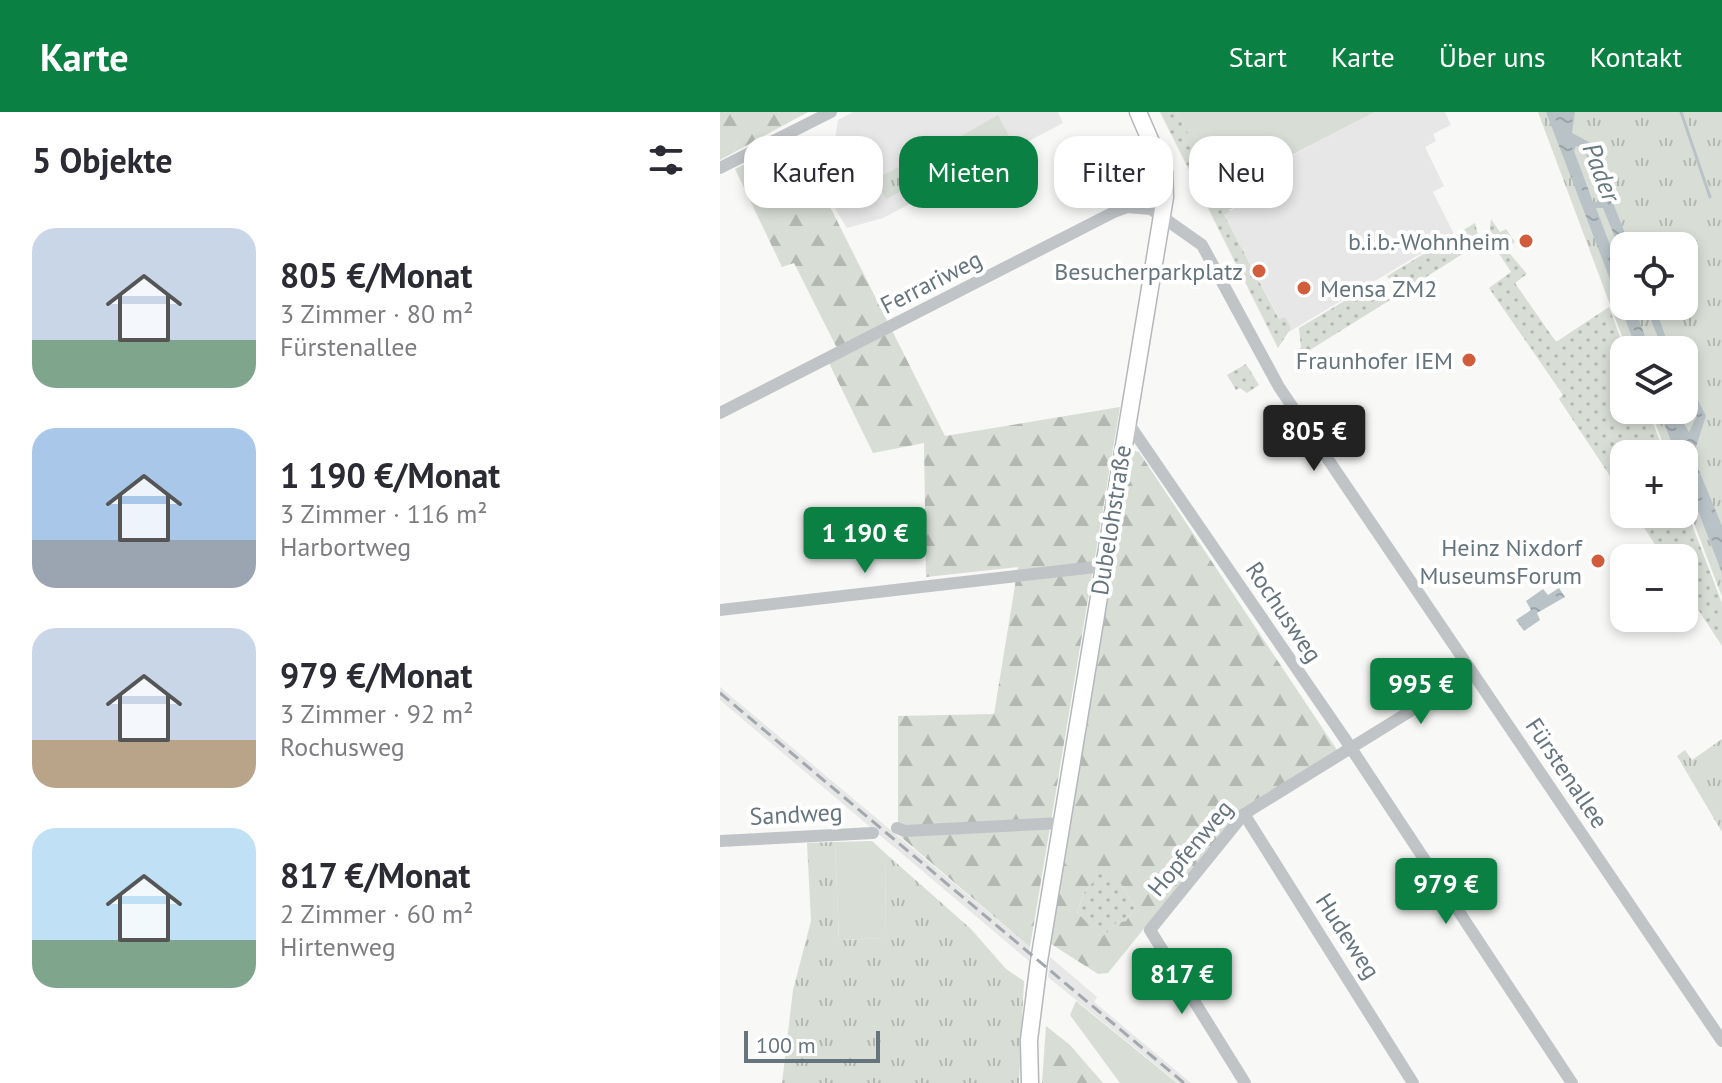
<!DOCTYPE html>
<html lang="de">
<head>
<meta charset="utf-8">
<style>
	:root { --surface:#fff; --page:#f2f2f3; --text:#2b2b33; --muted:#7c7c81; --accent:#0b8043 }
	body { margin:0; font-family:"PT Sans",sans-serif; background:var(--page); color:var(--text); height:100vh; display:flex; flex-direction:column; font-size:30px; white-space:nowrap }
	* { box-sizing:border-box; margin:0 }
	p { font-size:26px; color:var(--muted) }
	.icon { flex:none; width:44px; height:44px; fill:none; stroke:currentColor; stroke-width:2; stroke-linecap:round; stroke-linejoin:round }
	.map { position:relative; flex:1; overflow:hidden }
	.side { display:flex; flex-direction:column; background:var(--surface); width:720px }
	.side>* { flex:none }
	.top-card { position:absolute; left:24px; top:24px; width:760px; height:72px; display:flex; gap:16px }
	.tools { position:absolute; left:890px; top:120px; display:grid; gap:16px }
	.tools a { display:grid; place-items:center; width:88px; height:88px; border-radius:16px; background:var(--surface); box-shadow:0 4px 12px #0003; font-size:40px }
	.scale { position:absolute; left:24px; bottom:20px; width:136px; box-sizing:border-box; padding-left:8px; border:4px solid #66747e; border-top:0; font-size:22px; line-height:28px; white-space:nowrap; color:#66747e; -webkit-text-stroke:6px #fff; paint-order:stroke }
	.price { position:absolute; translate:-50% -68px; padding:0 18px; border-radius:8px; background:var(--accent); color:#fff; font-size:26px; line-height:52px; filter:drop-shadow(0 2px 4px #0008) }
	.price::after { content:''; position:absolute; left:50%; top:48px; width:24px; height:18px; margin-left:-12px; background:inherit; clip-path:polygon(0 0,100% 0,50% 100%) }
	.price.on { background:#222; color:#fff }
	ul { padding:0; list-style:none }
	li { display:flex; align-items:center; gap:24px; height:200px; padding:0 32px }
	li span { display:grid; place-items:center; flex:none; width:224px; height:160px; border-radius:24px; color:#555 }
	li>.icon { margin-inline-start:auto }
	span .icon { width:96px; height:96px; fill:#fffc; stroke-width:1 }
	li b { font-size:34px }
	h2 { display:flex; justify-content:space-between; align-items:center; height:96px; padding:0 32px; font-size:34px }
	.tag { padding:0 28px; border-radius:24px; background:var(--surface); box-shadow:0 4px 12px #0003; font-size:28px; line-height:72px }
	.tag.on { background:var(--accent); color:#fff }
	header { display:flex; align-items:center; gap:48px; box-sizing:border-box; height:112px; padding:0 40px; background:var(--accent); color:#fff }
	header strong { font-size:38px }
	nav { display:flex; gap:44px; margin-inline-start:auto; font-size:28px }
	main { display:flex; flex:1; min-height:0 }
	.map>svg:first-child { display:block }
	.built { fill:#e6e7e6 }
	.grass { fill:url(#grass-dots) }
	.forest { fill:url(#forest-firs); fill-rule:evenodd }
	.park { fill:url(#park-tufts); fill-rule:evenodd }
	.garden { fill:#d8ddd6 }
	.water { fill:url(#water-ripples); fill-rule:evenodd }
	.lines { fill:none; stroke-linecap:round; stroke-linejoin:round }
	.stream { stroke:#b9c3c7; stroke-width:3 }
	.major-casing { stroke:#b4b8bb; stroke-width:19 }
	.minor { stroke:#c0c4c7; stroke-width:12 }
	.major { stroke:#fff; stroke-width:16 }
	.rail { stroke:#a2a8ad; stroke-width:3; stroke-dasharray:12 6; stroke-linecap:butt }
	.poi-dot { fill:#d15d3d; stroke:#fff; stroke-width:3 }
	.labels { text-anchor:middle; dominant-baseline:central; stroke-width:8; stroke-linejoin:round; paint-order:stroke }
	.poi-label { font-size:24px; fill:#66747e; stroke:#fff; text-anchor:end }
	.street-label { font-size:24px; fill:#66747e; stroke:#fff }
	.water-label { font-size:26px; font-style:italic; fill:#67797f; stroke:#fff }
</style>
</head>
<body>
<header>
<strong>Karte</strong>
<nav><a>Start</a><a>Karte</a><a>Über uns</a><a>Kontakt</a></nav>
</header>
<main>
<section class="side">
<h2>5 Objekte<svg class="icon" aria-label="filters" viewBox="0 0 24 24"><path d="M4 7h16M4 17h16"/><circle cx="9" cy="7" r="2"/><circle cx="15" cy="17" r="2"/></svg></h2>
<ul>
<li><span style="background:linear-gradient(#c9d6e8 70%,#7fa58c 0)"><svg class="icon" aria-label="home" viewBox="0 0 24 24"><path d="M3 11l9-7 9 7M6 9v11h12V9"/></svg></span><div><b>805 €/Monat</b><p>3 Zimmer · 80 m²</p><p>Fürstenallee</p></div></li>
<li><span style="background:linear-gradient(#a9c7e8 70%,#9aa5b1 0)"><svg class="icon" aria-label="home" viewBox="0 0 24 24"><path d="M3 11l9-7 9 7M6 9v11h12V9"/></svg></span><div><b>1 190 €/Monat</b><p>3 Zimmer · 116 m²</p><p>Harbortweg</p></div></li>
<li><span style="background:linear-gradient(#c9d6e8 70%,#b9a48a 0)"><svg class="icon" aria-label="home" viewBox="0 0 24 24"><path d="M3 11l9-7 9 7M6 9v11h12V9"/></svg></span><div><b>979 €/Monat</b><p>3 Zimmer · 92 m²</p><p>Rochusweg</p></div></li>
<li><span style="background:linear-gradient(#bfe0f5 70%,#7fa58c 0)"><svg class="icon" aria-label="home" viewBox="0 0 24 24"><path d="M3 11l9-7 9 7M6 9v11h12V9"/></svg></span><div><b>817 €/Monat</b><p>2 Zimmer · 60 m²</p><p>Hirtenweg</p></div></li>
</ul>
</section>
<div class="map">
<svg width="1002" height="971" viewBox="0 0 1002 971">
	<defs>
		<pattern id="grass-dots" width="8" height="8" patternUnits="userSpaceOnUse" patternTransform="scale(2)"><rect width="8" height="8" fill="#d8ddd6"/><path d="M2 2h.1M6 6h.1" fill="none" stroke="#b3b8b3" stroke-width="1.8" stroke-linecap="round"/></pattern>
		<pattern id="forest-firs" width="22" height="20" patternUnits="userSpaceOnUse" patternTransform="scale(2)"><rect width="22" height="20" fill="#d8ddd6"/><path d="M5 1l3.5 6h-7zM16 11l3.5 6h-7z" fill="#b3b8b3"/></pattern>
		<pattern id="park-tufts" width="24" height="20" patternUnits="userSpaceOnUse" patternTransform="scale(2)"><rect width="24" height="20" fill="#d8ddd6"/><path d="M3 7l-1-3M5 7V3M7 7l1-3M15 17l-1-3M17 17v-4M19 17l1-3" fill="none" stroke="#b3b8b3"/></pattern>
		<pattern id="water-ripples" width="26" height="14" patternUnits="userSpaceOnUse" patternTransform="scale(2)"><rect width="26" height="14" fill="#b9c3c7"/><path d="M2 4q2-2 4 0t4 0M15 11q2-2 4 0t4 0" fill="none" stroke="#9aa3a7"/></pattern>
	</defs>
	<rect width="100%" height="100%" fill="#f8f8f6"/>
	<!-- built -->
	<g class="built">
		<path d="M133,0h205l5,11 -180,95 -36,10 -20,-33 11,-75z"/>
		<path d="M655,0h70l6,13 -18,9 3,7 -11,6 19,39 -11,6 21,42 -167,99 -63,-118 18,-12 -8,-17z"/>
		<path d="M0,575l310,260 -1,14 -309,-261z"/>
		<path d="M330,845l47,40 -3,5 97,81h-13l-130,-106z"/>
	</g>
	<!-- grass -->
	<g class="grass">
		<path d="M440,0h17l53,100 -6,3 55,104 6,-2 6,11 -13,20z"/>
		<path d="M771,107l9,13 6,-3 9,13 -9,7 21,25 -12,9 41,59 53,-35 16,43 -1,60h24l17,44h-41v43l-65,-98 4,-4 -74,-107 22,-16 -22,-34z"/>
		<path d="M755,111l5,20 -81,51 -12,-18z"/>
		<path d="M658,169l12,19 -96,60 7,-13 -2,-19z"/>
		<path d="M526,252l13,21 -12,8 -7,-5 -4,2 -9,-15z"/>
		<path d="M964,392l38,99v43l-38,-58v-30h-20l-29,-44h49z"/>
		<path d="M382,758l19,14 14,23 -9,14 -10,2 -15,16 -24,-27 7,-19z"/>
	</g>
	<!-- forest -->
	<g class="forest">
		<path d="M0,0h88l-88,48z"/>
		<path d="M76,27l149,297 175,-29 -90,540 -136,-116 4,-5v-110l96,-2 24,-147 -92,10 -2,-134 -51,10 -44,-90 12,-7 -47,-93 -12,4 -47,-98z"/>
		<path d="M407,337l12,3 198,298 -96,59 -133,164 -10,1 -50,-32zM382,759l19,13 14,23 -9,14 -10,2 -15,15 -24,-26 7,-19z"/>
		<path d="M326,914l24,19 33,38h-61z"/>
	</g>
	<!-- park -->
	<g class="park">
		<path d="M818,0h184v485l-38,-100v-43h-17l-17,-44h34v-60h-57zM904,134h60v60h-60z"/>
		<path d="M278,3l11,21 -123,63 -10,-20 41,-22 -2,-4 25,-13 4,6z"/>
		<path d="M1002,627v93l-45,-76 8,-6 7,10z"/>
		<path d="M115,730l4,98 47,-2 -1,-85 86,76 35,40 18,12 -5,102h-237l11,-93 18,-69 -4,-78z"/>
	</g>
	<!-- garden -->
	<g class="garden">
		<path d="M457,0h198l-141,73 9,18 -16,8z"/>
		<path d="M152,729l13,12 1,85 -47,2 -4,-98z"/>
		<path d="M356,889l101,82h-57l-50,-68z"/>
	</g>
	<!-- water -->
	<g class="water">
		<path d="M826,0h29l-3,21 17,9 41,104h-6v14l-21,-52h-7l28,74v24h31l15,44h-7l-14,-35 -8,-7 -5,4 14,38h-13zM856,34l10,7c3,17 17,33 11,49h-4l-19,-51z"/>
		<path d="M964,261l22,43 -13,40 29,70v47l-38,-99v-20h-8l-17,-44h17l13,22 8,-16 -13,-28z"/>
		<path d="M839,476l6,9 -28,16 3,7 -16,11 -8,-11 15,-10 -5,-9 17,-12 5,6z"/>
	</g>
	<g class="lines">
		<!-- stream -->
		<path class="stream" d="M961,0l29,85"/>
		<!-- major casing -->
		<g class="major-casing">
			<path id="major" d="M310,971l-1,-43 10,-79 126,-764 -1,-25 -26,-60"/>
		</g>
		<!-- minor -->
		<g class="minor">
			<path d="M0,56l111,-56"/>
			<path d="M0,301l396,-202 11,-4 24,2 51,36 77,142 443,654"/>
			<path d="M406,308l219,319 227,344"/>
			<path d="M0,498l384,-44"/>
			<path d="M524,702l169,269"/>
			<path d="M177,716l8,3 156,-8"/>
			<path d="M0,729l153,-8"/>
			<path d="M525,971l-95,-153 94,-116 228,-141"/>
		</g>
		<!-- major -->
		<use href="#major" class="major"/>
		<!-- rail -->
		<path class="rail" d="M0,581l464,390"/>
	</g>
	<!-- markers -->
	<g class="poi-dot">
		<circle cx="806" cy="129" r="8"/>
		<circle cx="539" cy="159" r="8"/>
		<circle cx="584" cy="176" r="8"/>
		<circle cx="749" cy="248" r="8"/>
		<circle cx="878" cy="449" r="8"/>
	</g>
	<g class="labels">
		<!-- poi labels -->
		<g class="poi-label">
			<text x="790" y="129">b.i.b.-Wohnheim</text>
			<text x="523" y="159">Besucherparkplatz</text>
			<text x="600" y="176" text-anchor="start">Mensa ZM2</text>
			<text x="733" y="248">Fraunhofer IEM</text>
			<text x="862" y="435">Heinz Nixdorf<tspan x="862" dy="28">MuseumsForum</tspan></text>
		</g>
		<!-- street labels -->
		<g class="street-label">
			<text transform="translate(211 170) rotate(-27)">Ferrariweg</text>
			<text transform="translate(391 408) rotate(-81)">Dubelohstraße</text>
			<text transform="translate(564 500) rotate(56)">Rochusweg</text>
			<text transform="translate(847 661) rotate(56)">Fürstenallee</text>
			<text transform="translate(76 702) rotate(-3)">Sandweg</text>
			<text transform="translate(470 736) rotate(-50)">Hopfenweg</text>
			<text transform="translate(628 824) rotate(57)">Hudeweg</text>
		</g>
		<!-- water labels -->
		<g class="water-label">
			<text transform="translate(882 60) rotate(69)">Pader</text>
		</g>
	</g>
</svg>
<div class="tools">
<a><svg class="icon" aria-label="locate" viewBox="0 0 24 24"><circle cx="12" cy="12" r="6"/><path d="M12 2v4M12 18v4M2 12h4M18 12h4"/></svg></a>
<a><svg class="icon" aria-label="layers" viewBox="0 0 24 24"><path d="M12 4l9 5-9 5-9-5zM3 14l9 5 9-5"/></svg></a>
<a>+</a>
<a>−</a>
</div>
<div class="scale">100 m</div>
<b class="price on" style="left:594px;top:361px">805 €</b>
<b class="price" style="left:145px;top:463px">1 190 €</b>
<b class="price" style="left:701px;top:614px">995 €</b>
<b class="price" style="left:726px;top:814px">979 €</b>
<b class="price" style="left:462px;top:904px">817 €</b>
<div class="top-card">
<a class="tag">Kaufen</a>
<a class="tag on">Mieten</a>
<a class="tag">Filter</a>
<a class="tag">Neu</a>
</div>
</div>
</main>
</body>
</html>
